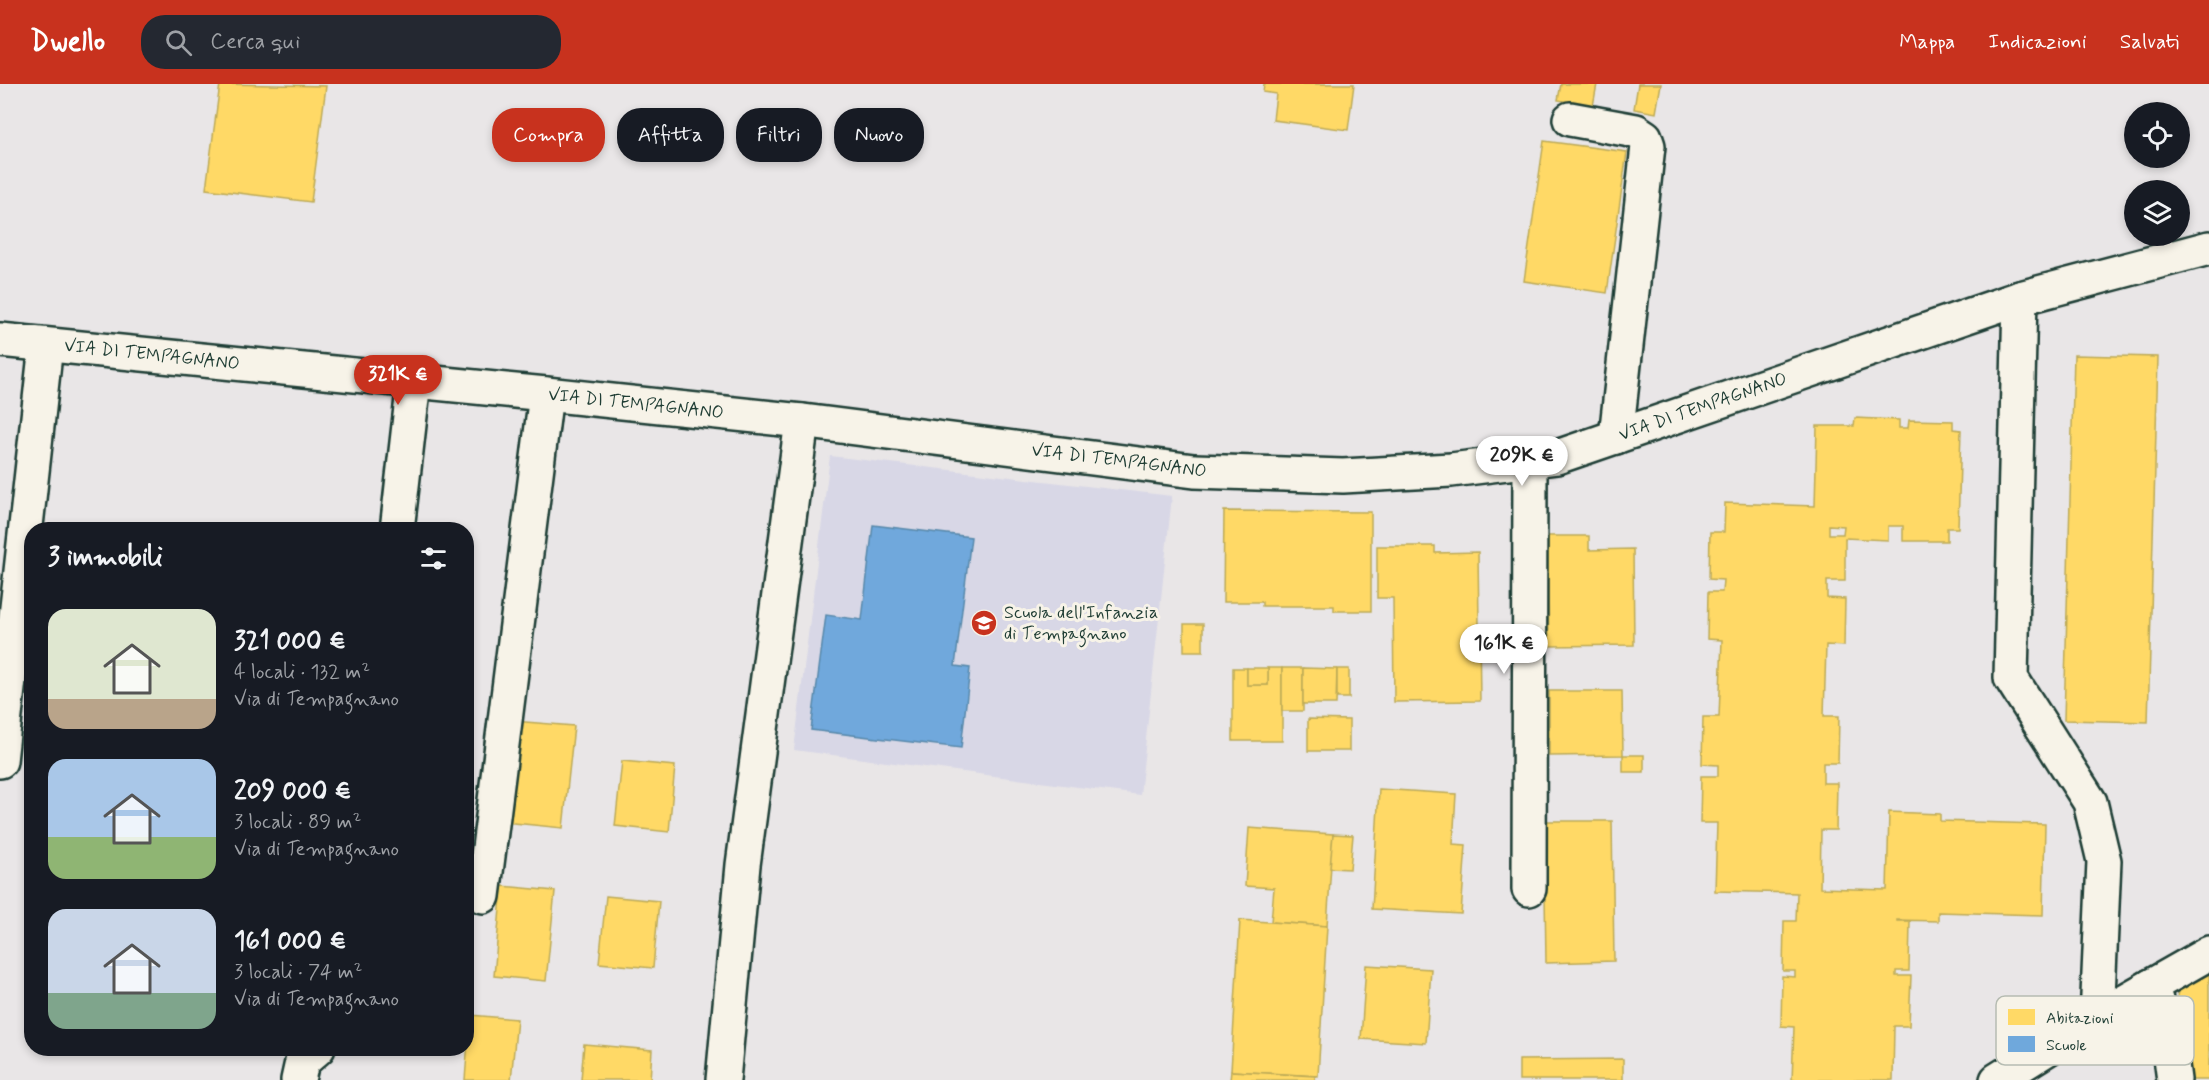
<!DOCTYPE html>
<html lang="it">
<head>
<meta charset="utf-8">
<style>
	:root { --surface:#171b24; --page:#242831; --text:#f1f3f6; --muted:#9ea1a6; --accent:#c8321e }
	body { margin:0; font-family:Mynerve,sans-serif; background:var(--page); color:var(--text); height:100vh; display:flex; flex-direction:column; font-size:22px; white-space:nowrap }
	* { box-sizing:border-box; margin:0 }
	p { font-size:20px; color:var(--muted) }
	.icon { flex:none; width:33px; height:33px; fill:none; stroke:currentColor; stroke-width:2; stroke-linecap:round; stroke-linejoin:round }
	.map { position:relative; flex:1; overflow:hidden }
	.panel { position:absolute; left:24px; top:438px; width:450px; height:534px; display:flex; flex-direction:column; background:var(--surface); border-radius:24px; box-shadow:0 3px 9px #0003 }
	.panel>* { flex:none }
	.banner { position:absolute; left:492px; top:24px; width:570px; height:54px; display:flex; gap:12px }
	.tools { position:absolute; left:2124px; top:18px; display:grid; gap:12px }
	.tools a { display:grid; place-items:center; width:66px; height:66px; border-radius:50%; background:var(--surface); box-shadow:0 3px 9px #0003; font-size:30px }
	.price { position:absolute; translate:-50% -51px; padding:0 14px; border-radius:21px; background:#fff; color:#222; font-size:20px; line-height:39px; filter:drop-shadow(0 2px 3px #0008) }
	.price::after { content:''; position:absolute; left:50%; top:36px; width:18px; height:14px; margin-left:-9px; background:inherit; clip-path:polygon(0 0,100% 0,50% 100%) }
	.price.active { background:var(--accent); color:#fff }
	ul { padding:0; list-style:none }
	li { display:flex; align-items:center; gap:18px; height:150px; padding:0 24px }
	li span { display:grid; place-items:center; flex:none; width:168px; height:120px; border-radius:18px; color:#555 }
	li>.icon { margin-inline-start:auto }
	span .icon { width:72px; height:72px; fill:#fffc; stroke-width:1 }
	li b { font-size:26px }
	h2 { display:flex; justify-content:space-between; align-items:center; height:72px; padding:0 24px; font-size:26px }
	.chip { padding:0 21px; border-radius:24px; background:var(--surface); box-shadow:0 3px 9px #0003; font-size:21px; line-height:54px }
	.chip.active { background:var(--accent); color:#fff }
	header { display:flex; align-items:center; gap:36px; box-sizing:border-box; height:84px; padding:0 30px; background:var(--accent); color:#fff }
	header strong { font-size:28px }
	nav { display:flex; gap:33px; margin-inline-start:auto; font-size:21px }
	.search { width:420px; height:54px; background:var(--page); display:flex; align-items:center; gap:15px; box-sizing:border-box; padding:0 21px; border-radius:24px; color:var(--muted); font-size:22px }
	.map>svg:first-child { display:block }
	.built { fill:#d8d7e6 }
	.homes { fill:#ffd966; stroke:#bcaa57; stroke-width:1.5; fill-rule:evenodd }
	.schools { fill:#6fa8dc; stroke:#5788aa; stroke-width:1.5 }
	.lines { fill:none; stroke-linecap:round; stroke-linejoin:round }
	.minor-casing { stroke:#1f3d34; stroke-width:38 }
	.minor { stroke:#f7f3e8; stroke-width:33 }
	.labels { text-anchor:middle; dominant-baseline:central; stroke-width:6; stroke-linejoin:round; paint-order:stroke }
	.street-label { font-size:18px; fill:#1f3d34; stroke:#f7f3e8 }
	.poi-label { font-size:18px; fill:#1f3d34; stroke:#f7f3e8; text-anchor:start }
	.key { fill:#f7f3e8; stroke:#b6bcb2; stroke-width:1.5 }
	.key-label { font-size:16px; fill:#1f3d34 }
</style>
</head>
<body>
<header>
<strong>Dwello</strong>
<div class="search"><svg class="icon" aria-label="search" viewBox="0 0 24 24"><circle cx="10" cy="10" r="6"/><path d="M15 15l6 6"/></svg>Cerca qui</div>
<nav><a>Mappa</a><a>Indicazioni</a><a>Salvati</a></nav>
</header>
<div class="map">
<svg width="2209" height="996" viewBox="0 0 2209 996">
	<rect width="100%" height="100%" fill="#e9e6e7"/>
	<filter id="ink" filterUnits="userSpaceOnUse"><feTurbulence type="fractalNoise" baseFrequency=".0167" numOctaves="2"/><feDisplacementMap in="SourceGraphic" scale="12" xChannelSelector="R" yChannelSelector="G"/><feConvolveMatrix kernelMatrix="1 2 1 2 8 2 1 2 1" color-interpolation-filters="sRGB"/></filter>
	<g filter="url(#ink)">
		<!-- built -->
		<path class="built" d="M830,372l342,40 -32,299 -346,-45z"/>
		<!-- homes -->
		<g class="homes">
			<path d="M220,0l106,2 -15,116 -105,-13z"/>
			<path d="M1264,0h90l-6,46 -75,-10 3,-26 -13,-2z"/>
			<path d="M1561,0h36l-4,22 -35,-6z"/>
			<path d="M1638,0h23l-5,29 -22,-4z"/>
			<path d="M1544,57l83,11 -20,141 -83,-12z"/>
			<path d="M2074,271l84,2 -10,365 -84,-2z"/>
			<path d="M1855,334l44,2v8h9l1,-8 44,1v8l8,1 -3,98h-11v13h-44v-15h-15v14l-43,-2v43h-18v17l18,1 -1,47 -18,-1 -2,71h15l-1,47h-15v20h14l-1,47h-15l-1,58 67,2 2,-78 51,2v7l105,3 -2,91 -105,-3v9l-41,-1v1h13l-1,50h-13v5h15l-2,50h-15l-1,54h-101l2,-53 -13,-1 1,-50 13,1v-6h-12l1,-50h12l1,-28 -82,-2 2,-68h-17l1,-47h17v-11l-16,-1 1,-47h16l3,-77 -15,-1 1,-47h14l1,-12 -14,-1 1,-47h14l1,-29 90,3 2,-80h37zM1829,441l15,1 -1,8h-14z"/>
			<path d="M1224,427l147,1v99h-37v-5h-72v-4h-39z"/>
			<path d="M1547,452h42v14l44,-1 1,96 -85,1z"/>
			<path d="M1377,462h58v7l43,-1 2,149 -86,1 -1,-104h-16z"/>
			<rect x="1184" y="540" width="19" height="27"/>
			<path d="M1233,584h14v17h21v-17h14v73h-49z"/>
			<rect x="1247" y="584" width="21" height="17"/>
			<rect x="1282" y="584" width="21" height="43"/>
			<path d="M1303,584l34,1 -1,35h-33z"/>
			<rect x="1337" y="585" width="12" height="29"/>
			<path d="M1549,607h73l1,64 -74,1z"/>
			<path d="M1308,635l41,1v31h-41z"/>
			<path d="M513,637l61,5 -11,102 -59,-6z"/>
			<rect x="1623" y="671" width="21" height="17"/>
			<path d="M622,677l53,5 -6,66 -54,-6z"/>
			<path d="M1379,705l77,5 -3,50 13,1 -5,69 -89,-5z"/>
			<path d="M1544,737h68l2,140 -68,2z"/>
			<path d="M1249,744l84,6 -6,92 -56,-4 3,-34 -29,-2z"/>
			<path d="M1333,750l20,1 -3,34 -20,-1z"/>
			<path d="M502,802l53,5 -9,90 -52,-5z"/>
			<path d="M606,812l53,5 -6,67 -54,-5z"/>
			<path d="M1240,836l87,6 -9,150 -87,-5z"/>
			<path d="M2209,877v119h-20v-58l-14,-1 4,-45z"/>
			<path d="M1366,881l65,4 -5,74 -65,-4z"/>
			<path d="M470,931l47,4 -6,61h-46z"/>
			<path d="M584,960l68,6 -2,30h-69z"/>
			<path d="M1623,975v21h-104v-20z"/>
			<path d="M1231,987l84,5v4h-85z"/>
		</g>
		<!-- schools -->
		<path class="schools" d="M873,441l98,12 -16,129 15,2 -9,80 -150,-18 15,-115 36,5z"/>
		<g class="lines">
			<!-- minor casing -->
			<g class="minor-casing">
				<g id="minor">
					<path d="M1570,35l66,12 9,6 3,9 -32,291"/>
					<path d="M2020,214l-9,380 79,124 14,59 -7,157"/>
					<path d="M0,256l546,54 256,27 392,50 149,5 108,-6 106,-13 463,-159 189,-50"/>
					<path d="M397,446l17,-149"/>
					<path d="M0,677l46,-416"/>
					<path d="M1529,805l1,-428"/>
					<path d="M483,812l63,-502"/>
					<path d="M2151,902l17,49 6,45"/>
					<path d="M298,996l4,-18 16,-14"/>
					<path d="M723,996l20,-215 59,-444"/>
					<path d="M1997,996l117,-73 95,-54"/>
				</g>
			</g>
			<!-- minor -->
			<use href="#minor" class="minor"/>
		</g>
	</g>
	<!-- icons -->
	<defs>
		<g id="school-disc" transform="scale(1.35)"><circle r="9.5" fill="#c8321e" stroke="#f7f3e8"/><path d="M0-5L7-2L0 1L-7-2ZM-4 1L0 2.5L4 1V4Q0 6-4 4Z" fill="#fff"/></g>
	</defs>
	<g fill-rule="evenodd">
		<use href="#school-disc" x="984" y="539"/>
	</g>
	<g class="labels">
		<!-- street labels -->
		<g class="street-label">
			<text transform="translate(152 271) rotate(6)">VIA DI TEMPAGNANO</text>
			<text transform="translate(636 320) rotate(6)">VIA DI TEMPAGNANO</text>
			<text transform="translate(1703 323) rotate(-19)">VIA DI TEMPAGNANO</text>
			<text transform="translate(1119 377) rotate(7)">VIA DI TEMPAGNANO</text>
		</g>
		<!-- poi labels -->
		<g class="poi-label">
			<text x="1004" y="529">Scuola dell'Infanzia<tspan x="1004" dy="21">di Tempagnano</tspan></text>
		</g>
	</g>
	<!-- legend -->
	<rect x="1996" y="912" width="198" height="69" rx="9" class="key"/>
	<rect x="2008" y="925" width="27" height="16" fill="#ffd966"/>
	<rect x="2008" y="952" width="27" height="16" fill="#6fa8dc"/>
	<g class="key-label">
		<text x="2046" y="939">Abitazioni</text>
		<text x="2046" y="966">Scuole</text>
	</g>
</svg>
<div class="tools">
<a><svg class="icon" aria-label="locate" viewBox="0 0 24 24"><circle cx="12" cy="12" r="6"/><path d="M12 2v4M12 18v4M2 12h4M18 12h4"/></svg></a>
<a><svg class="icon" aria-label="layers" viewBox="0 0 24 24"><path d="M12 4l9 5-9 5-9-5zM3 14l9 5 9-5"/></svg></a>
</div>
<b class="price active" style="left:398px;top:322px">321K €</b>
<b class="price" style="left:1522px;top:403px">209K €</b>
<b class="price" style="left:1504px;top:591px">161K €</b>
<div class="banner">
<a class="chip active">Compra</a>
<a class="chip">Affitta</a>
<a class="chip">Filtri</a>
<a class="chip">Nuovo</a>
</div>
<section class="panel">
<h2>3 immobili<svg class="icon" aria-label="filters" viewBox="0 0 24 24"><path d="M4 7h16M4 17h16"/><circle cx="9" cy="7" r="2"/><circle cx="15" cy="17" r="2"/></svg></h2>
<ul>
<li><span style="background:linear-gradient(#dfe7d0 75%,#b9a48a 0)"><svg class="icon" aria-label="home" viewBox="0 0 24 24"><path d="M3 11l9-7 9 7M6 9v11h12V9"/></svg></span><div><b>321 000 €</b><p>4 locali · 132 m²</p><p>Via di Tempagnano</p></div></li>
<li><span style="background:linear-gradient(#a9c7e8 65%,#8fb573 0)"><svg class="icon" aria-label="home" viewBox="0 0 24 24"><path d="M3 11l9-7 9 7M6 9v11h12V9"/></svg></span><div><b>209 000 €</b><p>3 locali · 89 m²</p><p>Via di Tempagnano</p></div></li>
<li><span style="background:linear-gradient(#c9d6e8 70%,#7fa58c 0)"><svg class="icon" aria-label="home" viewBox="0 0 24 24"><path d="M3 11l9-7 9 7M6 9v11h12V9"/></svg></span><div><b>161 000 €</b><p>3 locali · 74 m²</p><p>Via di Tempagnano</p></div></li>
</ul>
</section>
</div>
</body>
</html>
